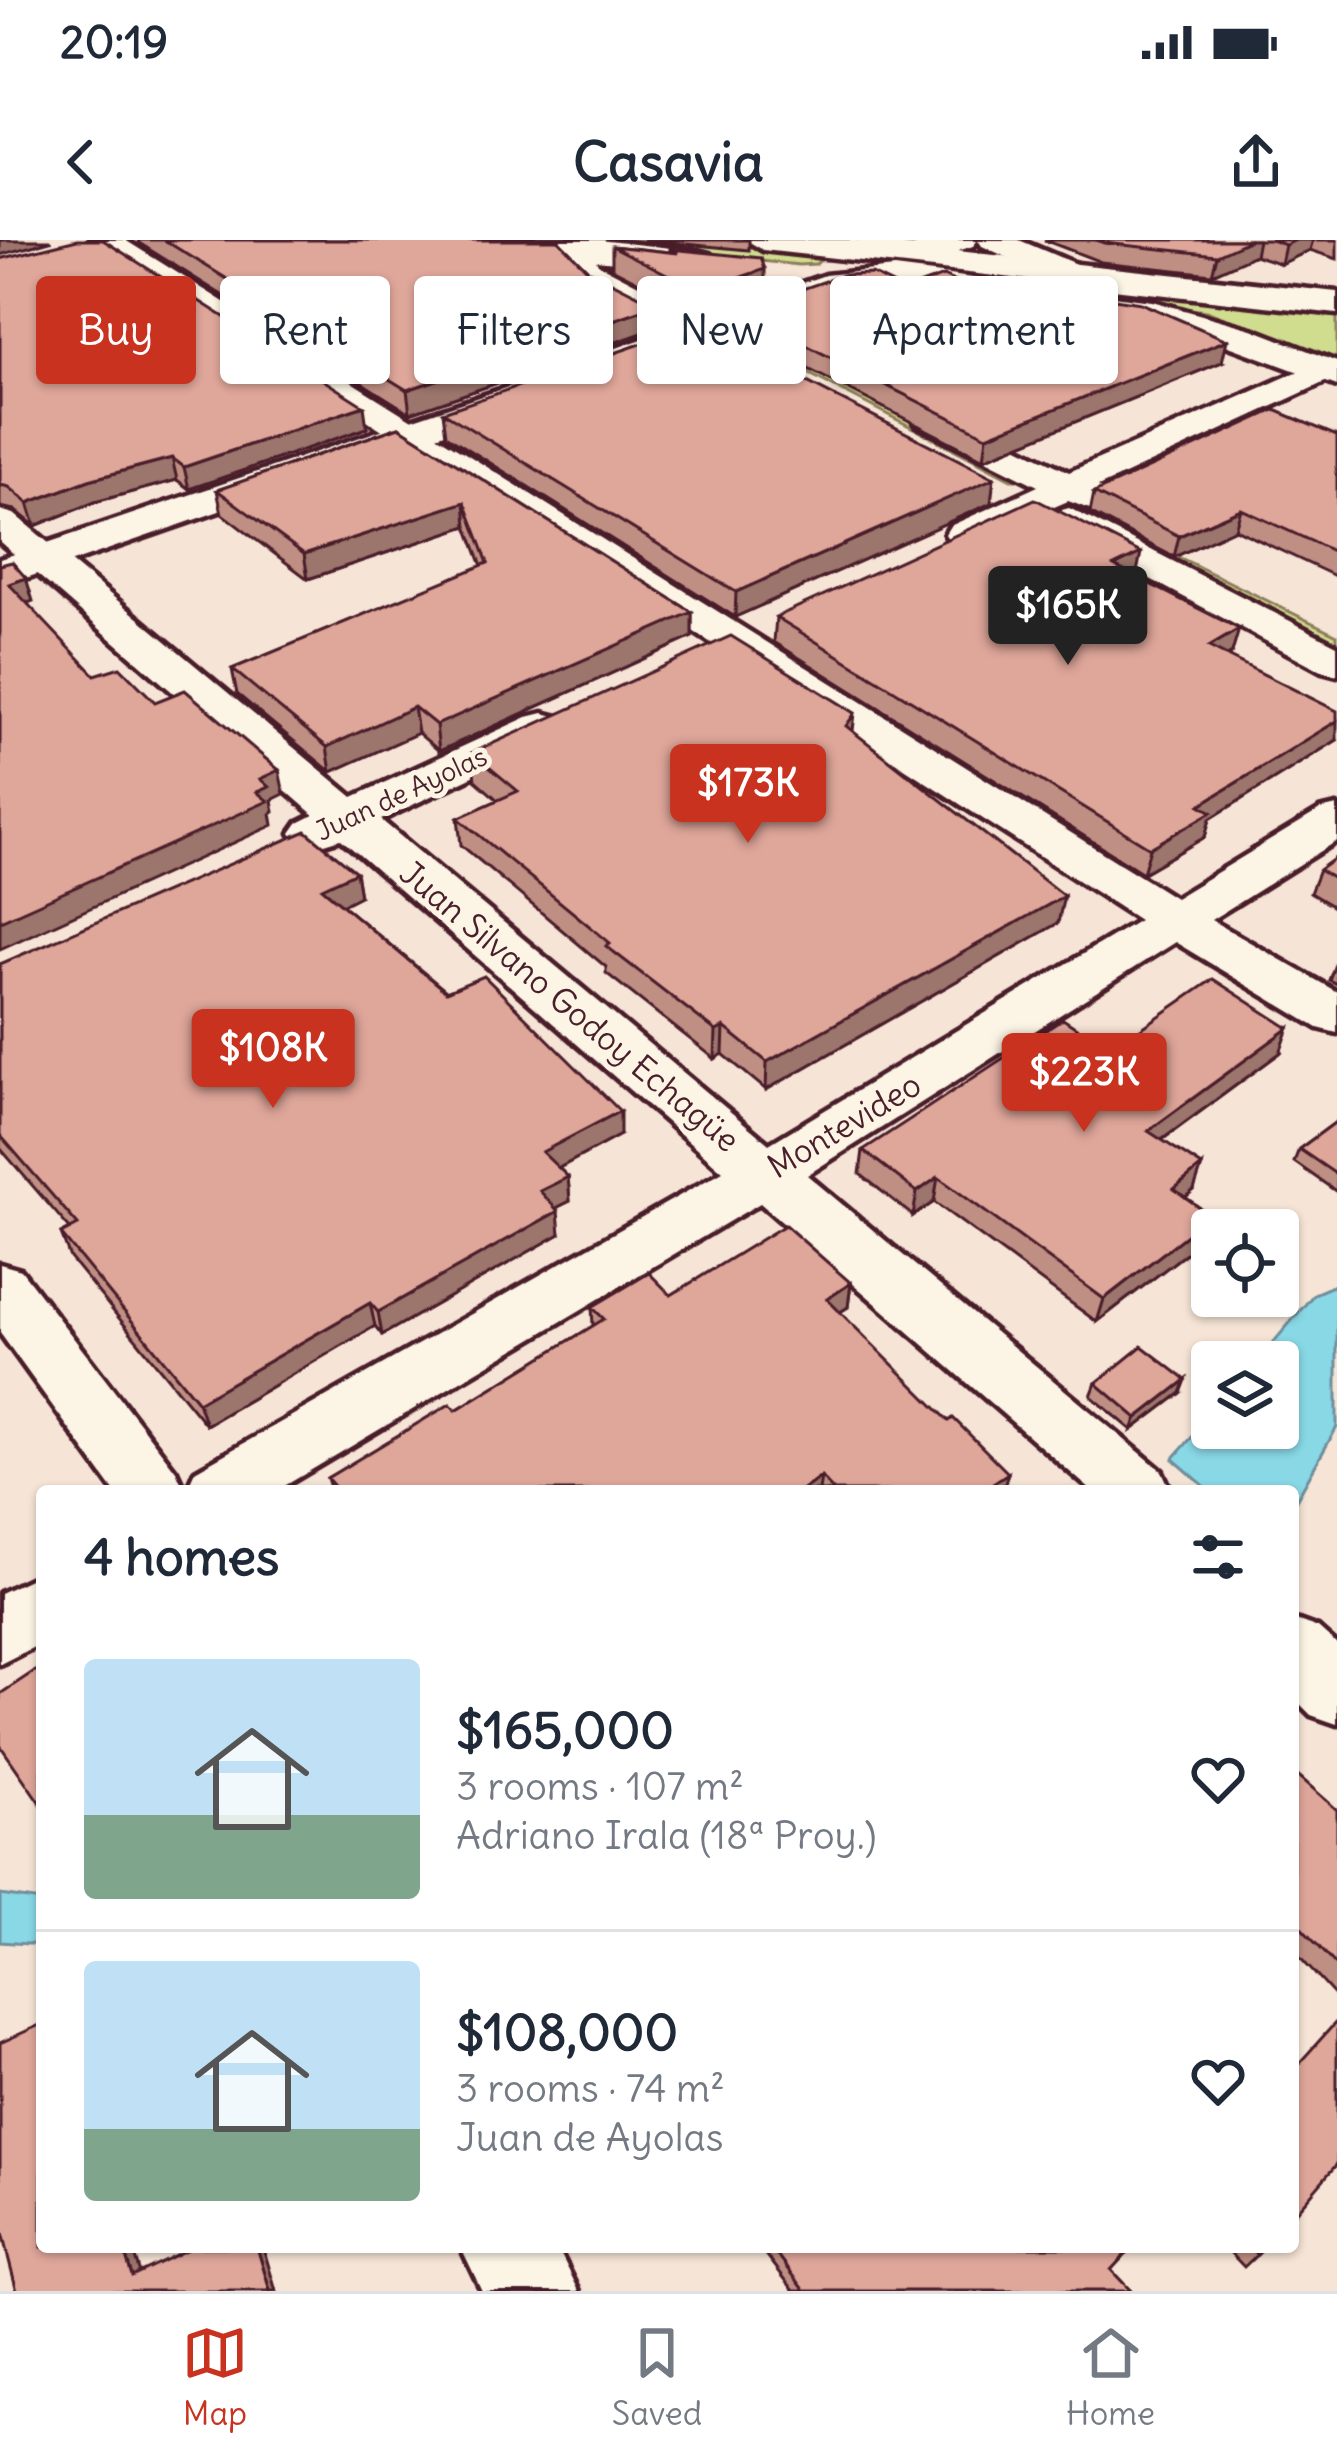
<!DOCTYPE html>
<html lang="en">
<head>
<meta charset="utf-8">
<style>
	:root { --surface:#fff; --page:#f6f6f7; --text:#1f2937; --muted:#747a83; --line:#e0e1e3; --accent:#c8321e }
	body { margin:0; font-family:Delius,sans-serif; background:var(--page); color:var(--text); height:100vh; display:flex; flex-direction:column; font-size:45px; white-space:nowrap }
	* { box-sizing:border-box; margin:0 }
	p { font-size:39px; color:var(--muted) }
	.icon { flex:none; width:66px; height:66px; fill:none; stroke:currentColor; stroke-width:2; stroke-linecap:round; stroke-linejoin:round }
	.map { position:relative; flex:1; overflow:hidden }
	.side { position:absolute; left:36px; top:1245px; width:1263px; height:768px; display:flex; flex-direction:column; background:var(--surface); border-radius:12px; box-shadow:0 3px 9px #0004 }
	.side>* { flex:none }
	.guide { position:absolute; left:36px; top:36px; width:1266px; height:108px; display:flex; gap:24px }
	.tools { position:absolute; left:1191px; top:969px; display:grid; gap:24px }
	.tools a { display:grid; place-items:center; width:108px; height:108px; border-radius:12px; background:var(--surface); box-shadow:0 3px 9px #0004; font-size:60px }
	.price { position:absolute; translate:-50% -102px; padding:0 27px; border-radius:12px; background:var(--accent); color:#fff; font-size:39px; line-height:78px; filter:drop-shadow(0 3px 6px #0008) }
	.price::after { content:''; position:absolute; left:50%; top:72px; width:36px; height:27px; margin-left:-18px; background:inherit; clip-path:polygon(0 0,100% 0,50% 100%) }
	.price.on { background:#222; color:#fff }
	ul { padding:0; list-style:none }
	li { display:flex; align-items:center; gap:36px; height:300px; padding:0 48px }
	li+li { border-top:3px solid var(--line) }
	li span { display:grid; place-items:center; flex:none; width:336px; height:240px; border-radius:12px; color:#555 }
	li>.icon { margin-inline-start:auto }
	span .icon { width:144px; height:144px; fill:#fffc; stroke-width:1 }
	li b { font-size:51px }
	h2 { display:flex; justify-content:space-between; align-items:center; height:144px; padding:0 48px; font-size:51px }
	.pill { padding:0 42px; border-radius:12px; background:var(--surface); box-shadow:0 3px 9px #0004; font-size:42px; line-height:108px }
	.pill.on { background:var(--accent); color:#fff }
	.status { display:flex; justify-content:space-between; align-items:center; height:84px; padding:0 60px; background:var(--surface); direction:ltr }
	.status svg { height:33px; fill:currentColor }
	header { display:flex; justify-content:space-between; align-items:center; height:156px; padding:0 48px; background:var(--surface); font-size:54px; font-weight:800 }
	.menu { display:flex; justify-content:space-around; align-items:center; height:168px; border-top:3px solid var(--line); background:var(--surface); font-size:33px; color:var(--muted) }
	.menu a { display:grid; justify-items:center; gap:6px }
	.menu .on { color:var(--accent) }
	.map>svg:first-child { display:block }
	.green { fill:#d0dc8e; stroke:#8d7e5c; stroke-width:3 }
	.water { fill:#89d8e6; stroke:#708e9b; stroke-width:3 }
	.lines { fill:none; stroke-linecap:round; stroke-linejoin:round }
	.minor-casing { stroke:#4a1f2b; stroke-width:9 }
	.tertiary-casing { stroke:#4a1f2b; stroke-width:9 }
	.primary-casing { stroke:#4a1f2b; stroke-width:9 }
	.minor { fill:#fcf5e5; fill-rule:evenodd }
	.tertiary { fill:#fcf5e5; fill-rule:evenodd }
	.primary { fill:#fcf5e5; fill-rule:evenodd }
	.wall { fill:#c08f84; stroke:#4a1f2b; stroke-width:3 }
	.shaded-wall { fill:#9c746c; stroke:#4a1f2b; stroke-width:3 }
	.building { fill:#dfa69a; stroke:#4a1f2b; stroke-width:3 }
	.labels { text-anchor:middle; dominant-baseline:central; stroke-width:10; stroke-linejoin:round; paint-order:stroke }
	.far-street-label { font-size:27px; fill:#4a1f2b; stroke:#fcf5e5 }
	.street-label { font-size:33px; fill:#4a1f2b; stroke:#fcf5e5 }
</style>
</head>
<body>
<div class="status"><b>20:19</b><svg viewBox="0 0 49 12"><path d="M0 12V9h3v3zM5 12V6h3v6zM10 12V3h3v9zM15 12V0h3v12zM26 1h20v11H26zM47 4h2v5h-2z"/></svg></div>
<header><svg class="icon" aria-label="back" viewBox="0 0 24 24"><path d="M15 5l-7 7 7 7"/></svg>Casavia<svg class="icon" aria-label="share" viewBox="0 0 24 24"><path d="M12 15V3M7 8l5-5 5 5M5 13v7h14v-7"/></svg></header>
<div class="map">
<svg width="1337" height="2051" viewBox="0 0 1337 2051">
	<rect width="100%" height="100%" fill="#f6e5d6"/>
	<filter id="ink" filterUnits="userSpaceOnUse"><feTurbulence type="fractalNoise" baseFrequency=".00833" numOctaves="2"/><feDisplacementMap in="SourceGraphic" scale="24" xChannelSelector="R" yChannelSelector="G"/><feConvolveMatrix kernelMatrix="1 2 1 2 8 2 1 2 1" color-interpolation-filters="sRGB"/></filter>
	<g filter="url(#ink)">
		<!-- green -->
		<g class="green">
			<path d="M630,0h70l108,11 14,8 -6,5 -17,1 -160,-17z"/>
			<path d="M929,28l408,41v53l-131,-51 -292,-37z"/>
			<path d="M739,97l10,1 273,141h-11z"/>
			<path d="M1069,263l268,132v10l-268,-137z"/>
		</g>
		<!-- water -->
		<g class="water">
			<path d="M1337,1044v143l-44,78v-14h-83l-37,-32 39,-45v14h66v-66h-21l57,-68z"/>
			<path d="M0,1655l42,6v44l-42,-3z"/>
		</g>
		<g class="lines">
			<!-- minor casing -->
			<g class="minor-casing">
				<g id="minor">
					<path d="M89,0h36l1050,658 145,-88 17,-4v35l-126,79 126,72v41l-19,-5 -143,-86 -368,233 355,296 9,20h-79l-332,-288 -484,288h-90l9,-20 528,-300 -382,-332 -26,8 -17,-4 -7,-10 7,-10 16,-8 -314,-273v-32l14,4 339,283 174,-80 16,-4 16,4 6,9 -6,9 -178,85 388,324 370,-224z"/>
					<path d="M574,0h31l-11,16 4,8 174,90 5,7 -5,7h-24l-174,-91 -11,-21z"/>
					<path d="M932,0h45l-4,6 -58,19 -15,-9 4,-7z"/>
					<path d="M978,0h41l59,25 5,7 -5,7h-22l-74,-33z"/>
					<path d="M1324,120l13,4 -1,13 -238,110 16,13 -6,8 -13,3 -27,-10 -104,45 -14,-4 -5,-8 5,-8 88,-40 -122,-61 -5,-8 5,-8h26l127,63z"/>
					<path d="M1069,268l268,137v30l-15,-4 -267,-143 -5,-8 5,-8z"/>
					<path d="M0,1024l21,6 155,201 9,20h-71l-114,-158z"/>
					<path d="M42,1333v70l-42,21v-71z"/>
					<path d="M1293,1379l25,9 19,17v79l-26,-9 -18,-18z"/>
					<path d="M461,2007h96l22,44h-97z"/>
				</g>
			</g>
			<!-- tertiary casing -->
			<g class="tertiary-casing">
				<g id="tertiary">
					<path d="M487,0h111l100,11 12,3 5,7 -5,7 -12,3 -194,-21z"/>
					<path d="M746,0h109l482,52v22l-574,-64z"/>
				</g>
			</g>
			<!-- primary casing -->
			<g class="primary-casing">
				<g id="primary">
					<path d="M894,28l258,33 100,28 85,33v24l-111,-41 -77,-23 -255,-34 -52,4 -221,78 -13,-3 -6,-8 6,-8 217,-76z"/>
					<path d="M529,140l14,3 5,8 -5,8 -543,188v-28z"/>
				</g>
			</g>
			<!-- minor -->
			<use href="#minor" class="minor"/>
			<!-- tertiary -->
			<use href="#tertiary" class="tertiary"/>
			<!-- primary -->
			<use href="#primary" class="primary"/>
		</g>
		<!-- wall -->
		<g class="wall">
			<path d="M138,0h420l30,30 69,58 -247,85 -271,-170z"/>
			<path d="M643,0h106v10z"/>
			<path d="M1044,0h293v19l-27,-9 -29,14 -26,-9 -43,19 -111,-12z"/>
			<path d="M612,6l58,6v-3l95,42 -65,22 -88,-45z"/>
			<path d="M0,19l367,169 -178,61 -12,-9 -82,22 -60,24 -20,-16 -15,-3z"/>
			<path d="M905,50l73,2 244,70 -238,97 -246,-126v-22z"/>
			<path d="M443,172l548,91 -256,114 -289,-182z"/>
			<path d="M399,187l293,185v25l-253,114 -21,-18 -87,39 -94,-78 -5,-25 250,-103 -15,-40 -159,53 -86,-65 -5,-24z"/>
			<path d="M1337,196v141l-102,-48 -61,28 -84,-44 4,-20z"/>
			<path d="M1135,337l97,76 -5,3 110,84 -127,79 -5,18 -62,36 -369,-231 2,-25z"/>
			<path d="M853,492l205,191 -292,167 -43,-36 -8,5 -109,-86v-6l-145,-122 -3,-27 40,-18 -23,-20 -3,-27z"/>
			<path d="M1337,617v52l-27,-16 9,-23z"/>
			<path d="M356,632l4,24 -18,9 278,230 -61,33 9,9 2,24 -14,7 4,26 -178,101 -7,-9 -169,99 -136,-167 -9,-24 9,-5 -70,-81v-184z"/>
			<path d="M1337,719v25l-8,-4z"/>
			<path d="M1110,810l170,3 -118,87 32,50 -9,7 26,19 -8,24 -106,82 -163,-120 -21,14 -53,-42 3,-24z"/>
			<path d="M1337,881v71l-43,-30 5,-13z"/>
			<path d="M851,1043l-3,24 -8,5 163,179h-672l-4,-13 129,-68 137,-84 -1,-19 79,-12z"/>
			<path d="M1096,1143l85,10 -49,37 -41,-34z"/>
			<path d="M1293,1531l44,39v188l-44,-48z"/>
			<path d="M766,2007h366l-21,23 20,21h-337l-29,-38z"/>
			<path d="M1225,2007h40l-21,20z"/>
		</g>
		<!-- shaded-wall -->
		<g class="shaded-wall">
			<path d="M0,0h49l1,1 -50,14z"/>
			<path d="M1250,0h8l-3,15 -43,19 5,-19z"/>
			<path d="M1296,0h17l-3,10 -29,14 4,-19z"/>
			<path d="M765,29v22l-65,22v-22z"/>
			<path d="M657,65v23l-247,85 -3,-23z"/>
			<path d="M1227,100l-5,22 -238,97 3,-23z"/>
			<path d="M364,166l3,22 -178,61 -5,-22z"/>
			<path d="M172,218l5,22 -82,22 -60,24 -7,-23 61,-23z"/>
			<path d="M994,238l-3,25 -256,114 1,-25z"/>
			<path d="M465,262l2,24 -159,53 -4,-25z"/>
			<path d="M1241,269l-6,20 -61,28 5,-21z"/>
			<path d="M1141,313l-5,24 -22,-11z"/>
			<path d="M26,338l7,23 -16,6 -8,-23z"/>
			<path d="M692,372v25l-253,114 -3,-26z"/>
			<path d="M1239,389l-7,24 -30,18 7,-24z"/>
			<path d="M414,467l4,26 -87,39 -4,-25z"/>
			<path d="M855,473l-3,27 -6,-14z"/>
			<path d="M1337,481v19l-127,79 -5,18 -62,36 7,-25 50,-43z"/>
			<path d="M279,530l5,24 -12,6 2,11 -3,2 2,12 -273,124v-28l257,-129 3,-13z"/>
			<path d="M356,632l4,24 -33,17 -5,-25z"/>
			<path d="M1064,656l-6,27 -292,167 1,-28z"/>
			<path d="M724,787l-1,27 -8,5 1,-28z"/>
			<path d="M1289,788l-9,25 -139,102 7,-24z"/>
			<path d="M620,871v24l-76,41 -2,-24z"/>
			<path d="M1202,926l-8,24 -28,23 8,-24z"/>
			<path d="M568,937l2,24 -28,14 -2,-24z"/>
			<path d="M938,937l-4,25 -21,14 4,-24z"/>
			<path d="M558,971l2,23 -178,101 -4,-23z"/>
			<path d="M1211,976l-8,24 -106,82 7,-23z"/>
			<path d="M851,1043l-3,24 -24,15 3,-23z"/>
			<path d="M370,1063l5,23 -169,99 -8,-23z"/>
			<path d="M1186,1140l-5,13 -49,37 5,-12z"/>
			<path d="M1008,1233l-5,18h-22z"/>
			<path d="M821,1237l-2,14h-18z"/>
			<path d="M123,2007h9l12,39 -12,-10z"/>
			<path d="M257,2007h6l13,44h-6z"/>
		</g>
		<!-- building -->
		<g class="building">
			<path d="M77,0h26l261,166 -180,61 -12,-9 -83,22 -61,23 -19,-16 -9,-2v-226z"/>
			<path d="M164,0h394l30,30 69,35 -250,85z"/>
			<path d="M1096,0h154l-33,15 -113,-12z"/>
			<path d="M1271,0h25l-11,5z"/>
			<path d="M612,6l66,7 -8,-4 91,9 4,11 -65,22z"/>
			<path d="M872,34l33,16 38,-14 35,16 23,-10 140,21 86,37 -240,96 -249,-125 105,-36z"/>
			<path d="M696,85l298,153 -258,114 -293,-180z"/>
			<path d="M1275,170l62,26v117l-96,-44 -62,27 -85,-43z"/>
			<path d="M399,187l293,185 -256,113 -22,-18 -87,40 -95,-78 256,-106 -23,-61 -161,52 -87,-64z"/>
			<path d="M1035,259l106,54 -27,13 125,63 -30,18 128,64v10l-137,84 12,7 -62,36 -374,-231z"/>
			<path d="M12,322l14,16 -17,6 86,91 25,-8 35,35 30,-12 94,80 -19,9 9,8 -12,5 11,9 -268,120v-356z"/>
			<path d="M731,396l124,77 -9,13 218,170 -297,166 -43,-35 -8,4 -110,-85 4,-3 -152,-125 60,-27 -46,-38z"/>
			<path d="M306,591l50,41 -34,16 124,104 38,-16 136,135 -78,41 26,25 -28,14 18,20 -180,101 -8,-9 -172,99 -137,-168 17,-9 -78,-90v-171z"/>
			<path d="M1337,617v24l-18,-11z"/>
			<path d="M1213,739l76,49 -141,103 54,35 -28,23 37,27 -107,83 -166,-122 -21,15 -54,-42 200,-131 47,31z"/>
			<path d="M1337,881v54l-38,-26z"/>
			<path d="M785,985l66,58 -24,16 122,122 4,-3 55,55 -27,18h-147l-13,-14 -20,14h-463l-11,-13 123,-74 6,6 148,-91 -12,-12 57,-34 22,22z"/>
			<path d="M1142,1106l44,34 -49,38 -41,-35z"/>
			<path d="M36,1430l6,8v128l-42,-61v-51z"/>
			<path d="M1293,1531l44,39v156l-44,-47z"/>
			<path d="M1337,1781v143l-44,51v-145z"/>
			<path d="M42,1784v223h81l9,29 60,-29h65l13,44h-253l-17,-65v-183z"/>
			<path d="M772,2007h360l-21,23 20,21h-326z"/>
			<path d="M1250,2007h15l-8,8z"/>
		</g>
	</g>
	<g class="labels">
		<!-- far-street labels -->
		<g class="far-street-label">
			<text transform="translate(401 553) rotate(-25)">Juan de Ayolas</text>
		</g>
		<!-- street labels -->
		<g class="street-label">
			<text transform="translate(570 766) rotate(40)">Juan Silvano Godoy Echagüe</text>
			<text transform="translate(844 885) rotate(-31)">Montevideo</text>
		</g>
	</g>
</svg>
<div class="tools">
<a><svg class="icon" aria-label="locate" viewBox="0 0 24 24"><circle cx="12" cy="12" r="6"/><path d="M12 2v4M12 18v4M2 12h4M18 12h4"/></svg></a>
<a><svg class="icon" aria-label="layers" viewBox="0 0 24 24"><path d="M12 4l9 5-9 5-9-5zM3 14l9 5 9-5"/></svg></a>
</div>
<b class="price on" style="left:1068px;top:428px">$165K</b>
<b class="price" style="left:748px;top:606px">$173K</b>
<b class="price" style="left:273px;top:871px">$108K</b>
<b class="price" style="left:1084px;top:895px">$223K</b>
<div class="guide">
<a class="pill on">Buy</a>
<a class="pill">Rent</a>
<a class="pill">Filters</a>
<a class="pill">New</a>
<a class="pill">Apartment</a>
</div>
<section class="side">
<h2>4 homes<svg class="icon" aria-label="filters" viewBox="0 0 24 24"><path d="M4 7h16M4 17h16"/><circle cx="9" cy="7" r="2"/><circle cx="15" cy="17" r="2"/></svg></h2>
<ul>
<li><span style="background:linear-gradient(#bfe0f5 65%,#7fa58c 0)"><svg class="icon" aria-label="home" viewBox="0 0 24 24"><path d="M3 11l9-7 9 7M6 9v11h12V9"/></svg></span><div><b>$165,000</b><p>3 rooms · 107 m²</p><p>Adriano Irala (18ª Proy.)</p></div><svg class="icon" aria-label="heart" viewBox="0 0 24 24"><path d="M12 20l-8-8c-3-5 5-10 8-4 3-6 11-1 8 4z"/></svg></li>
<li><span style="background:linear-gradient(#bfe0f5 70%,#7fa58c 0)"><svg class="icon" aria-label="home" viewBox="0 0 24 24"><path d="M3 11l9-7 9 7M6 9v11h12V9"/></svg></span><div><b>$108,000</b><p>3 rooms · 74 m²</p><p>Juan de Ayolas</p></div><svg class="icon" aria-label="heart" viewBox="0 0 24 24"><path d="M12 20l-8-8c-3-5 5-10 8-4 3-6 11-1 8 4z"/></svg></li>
</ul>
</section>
</div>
<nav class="menu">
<a class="on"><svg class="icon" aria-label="map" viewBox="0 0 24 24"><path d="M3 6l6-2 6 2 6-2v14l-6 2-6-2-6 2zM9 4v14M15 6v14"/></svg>Map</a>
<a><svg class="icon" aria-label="saved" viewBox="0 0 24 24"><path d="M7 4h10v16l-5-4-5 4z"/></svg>Saved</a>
<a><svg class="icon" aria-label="home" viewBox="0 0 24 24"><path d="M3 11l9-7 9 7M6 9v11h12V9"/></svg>Home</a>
</nav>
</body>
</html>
